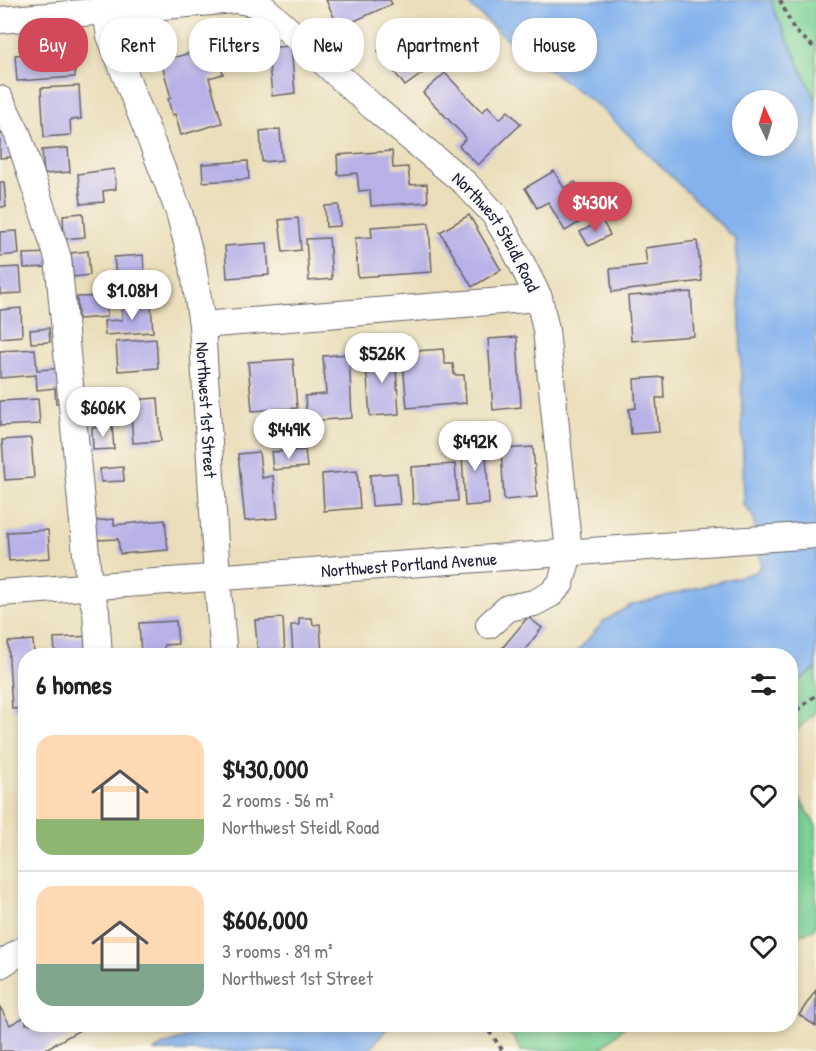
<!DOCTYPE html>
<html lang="en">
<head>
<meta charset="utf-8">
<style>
	:root { --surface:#fff; --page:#f6f6f6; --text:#222; --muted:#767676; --line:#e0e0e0; --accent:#d1495b }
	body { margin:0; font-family:"Patrick Hand",sans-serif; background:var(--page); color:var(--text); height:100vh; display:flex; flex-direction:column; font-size:22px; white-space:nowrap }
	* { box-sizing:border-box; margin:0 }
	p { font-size:20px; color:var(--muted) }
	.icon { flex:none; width:33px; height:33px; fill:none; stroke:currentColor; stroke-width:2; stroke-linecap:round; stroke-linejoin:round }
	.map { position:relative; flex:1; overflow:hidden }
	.panel { position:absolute; left:18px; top:648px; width:780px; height:384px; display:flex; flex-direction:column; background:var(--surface); border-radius:24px; box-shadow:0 3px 9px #0003 }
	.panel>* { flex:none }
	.top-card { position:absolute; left:18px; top:18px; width:780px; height:54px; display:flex; gap:12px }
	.needle { width:39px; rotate:356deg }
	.fabs { position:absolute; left:732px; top:90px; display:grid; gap:12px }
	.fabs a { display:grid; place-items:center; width:66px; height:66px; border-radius:50%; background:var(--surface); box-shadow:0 3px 9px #0003; font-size:30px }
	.price { position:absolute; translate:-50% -51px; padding:0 14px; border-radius:21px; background:#fff; color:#222; font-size:20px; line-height:39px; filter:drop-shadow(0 2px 3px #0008) }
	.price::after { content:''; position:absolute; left:50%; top:36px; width:18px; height:14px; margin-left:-9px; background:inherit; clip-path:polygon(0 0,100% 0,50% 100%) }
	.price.on { background:var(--accent); color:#fff }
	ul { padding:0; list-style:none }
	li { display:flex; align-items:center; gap:18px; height:150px; padding:0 18px }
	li+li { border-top:2px solid var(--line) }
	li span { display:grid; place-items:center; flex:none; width:168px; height:120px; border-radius:18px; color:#555 }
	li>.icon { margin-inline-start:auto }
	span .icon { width:72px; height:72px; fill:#fffc; stroke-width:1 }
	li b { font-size:26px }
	h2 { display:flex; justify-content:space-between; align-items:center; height:72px; padding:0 18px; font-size:26px }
	.pill { padding:0 21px; border-radius:24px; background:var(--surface); box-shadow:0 3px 9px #0003; font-size:21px; line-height:54px }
	.pill.on { background:var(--accent); color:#fff }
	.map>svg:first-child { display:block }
	.green { fill:#7dd296; stroke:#507a68; stroke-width:1.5 }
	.water { fill:#83b2ed; stroke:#526a94; stroke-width:1.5; fill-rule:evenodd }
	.building { fill:#b7b1e8 }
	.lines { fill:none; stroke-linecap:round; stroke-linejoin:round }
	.minor-casing { stroke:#686467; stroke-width:28 }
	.path { stroke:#686467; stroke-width:4; stroke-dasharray:4.5 4.5; stroke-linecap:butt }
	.minor { stroke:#fff; stroke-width:26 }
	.labels { text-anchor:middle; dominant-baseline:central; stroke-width:4.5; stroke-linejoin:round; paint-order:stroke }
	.street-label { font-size:18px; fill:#22223b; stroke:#fbf7ec }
</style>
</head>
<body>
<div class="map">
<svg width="816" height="1051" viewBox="0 0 816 1051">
	<rect width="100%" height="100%" fill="#fbf7ec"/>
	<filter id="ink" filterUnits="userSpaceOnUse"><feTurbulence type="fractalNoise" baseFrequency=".0167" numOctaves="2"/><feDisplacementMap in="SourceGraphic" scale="12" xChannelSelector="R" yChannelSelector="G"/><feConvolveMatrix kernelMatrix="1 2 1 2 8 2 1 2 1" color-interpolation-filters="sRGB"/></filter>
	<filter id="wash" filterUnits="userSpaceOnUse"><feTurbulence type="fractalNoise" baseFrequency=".008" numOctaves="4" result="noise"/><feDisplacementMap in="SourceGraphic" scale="24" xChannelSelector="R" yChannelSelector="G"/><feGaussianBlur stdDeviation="1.35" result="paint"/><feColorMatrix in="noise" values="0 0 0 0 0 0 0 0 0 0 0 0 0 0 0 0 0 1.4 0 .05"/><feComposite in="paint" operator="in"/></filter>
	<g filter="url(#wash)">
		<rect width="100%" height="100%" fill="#eadeba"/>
		<!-- green -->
		<g class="green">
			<path d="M772,0h44v101l-43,-93z"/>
			<path d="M816,669v42l-25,25 -1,-51z"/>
			<path d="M790,783l26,43v99l-3,5 -22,6z"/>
			<path d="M500,1025h126l-28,26h-78l-5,-12z"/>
		</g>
		<!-- water -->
		<g class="water">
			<path d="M464,0h308l1,8 43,93v568l-25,16 -1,-29 -216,-1 30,-34 27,-16 125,-33 5,-6 -8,-50 -9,-11 -4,-185 -4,-80 -135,-132 -95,-70zM742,100h46v46h-46z"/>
			<path d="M221,1025v-1l169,1 -22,26h-214l7,-5z"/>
		</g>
		<g id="blocks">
			<!-- building -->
			<g class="building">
				<path d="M326,0h64l2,4 -53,24z"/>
				<path d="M404,31l27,36 -26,19 -27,-35z"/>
				<path d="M216,46l7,28 -14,4 13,45 -41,12 -6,-21 -3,1 -4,-16 3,-1 -10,-37z"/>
				<path d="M291,46l4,47 -23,3 -3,-33 -30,3 -2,-16z"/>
				<path d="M74,51l1,26 -58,4 -2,-26z"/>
				<path d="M445,73l37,39 6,-6 12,13 8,-8 13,13 -43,41 -19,-19 7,-8 -43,-45z"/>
				<path d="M79,86l2,33 -11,1 1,15 -27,2 -3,-49z"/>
				<path d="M280,129l2,31 -20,2 -2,-31z"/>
				<path d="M0,134h12l1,23 -13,1z"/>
				<path d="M68,148l2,24 -26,2 -2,-24z"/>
				<path d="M392,151l1,17 15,-1 2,18 17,-1 1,18 -57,4 -1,-16 -11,1 -2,-18 -19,2 -1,-20z"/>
				<path d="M248,161l1,18 -46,3 -1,-18z"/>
				<path d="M114,169l2,20 -13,2 1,11 -23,2 -3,-30z"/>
				<path d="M554,171l10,17 11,-6 19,32 -29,17 -17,-29 -11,6 -12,-20z"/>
				<path d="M0,182h4l2,25h-6z"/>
				<path d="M339,205l1,21 -14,1 -1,-21z"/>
				<path d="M83,213l2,24 -21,2 -1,-24z"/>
				<path d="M469,215l32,55 -29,17 -32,-55z"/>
				<path d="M298,218l3,32 -18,2 -4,-32z"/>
				<path d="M602,220l8,15 -21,11 -9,-14z"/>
				<path d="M429,223l3,49 -74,5 -3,-39 17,-1 -1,-10z"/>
				<path d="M17,231l2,23 -19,2v-24z"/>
				<path d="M329,238l3,41 -23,2 -3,-42z"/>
				<path d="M697,241l5,40 -90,11 -2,-23 37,-4 -2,-17z"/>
				<path d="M267,243l2,32 -42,3 -2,-32z"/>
				<path d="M88,251l2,24 -17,2 -2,-24z"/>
				<path d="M52,253v14l-28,1 -1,-14z"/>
				<path d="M143,255l2,32 -28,2 -3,-32z"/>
				<path d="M20,267l2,26 -22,1v-26z"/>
				<path d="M691,292l3,44 -63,5 -3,-45z"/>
				<path d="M107,296v21l-29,2 -1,-22z"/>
				<path d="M151,305l2,27 -48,3 -1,-14 18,-1v-13z"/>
				<path d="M21,308l1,28 -22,2v-28z"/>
				<path d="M49,328l1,14 -19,1 -1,-13z"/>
				<path d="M517,337l4,70 -28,3 -5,-71z"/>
				<path d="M156,339l2,29 -40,3 -2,-29z"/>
				<path d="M35,349l2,21 29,-2 3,34 -13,1 -1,-15 -18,2 -1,-15 -36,3v-27z"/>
				<path d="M443,349l2,15h8l1,11h10l2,28 -59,5 -5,-56z"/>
				<path d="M395,352l4,62 -29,2 -5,-62z"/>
				<path d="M349,354l3,64 -45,3 -2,-25 21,-2 -3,-38z"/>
				<path d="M293,359l4,49 -45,3 -4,-49z"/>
				<path d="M663,377l1,21h-8l3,34 -28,2 -2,-25 7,-1 -2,-29z"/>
				<path d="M158,398l3,43 -28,2 -3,-43z"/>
				<path d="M38,399l2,25 -40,2v-25z"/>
				<path d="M112,426l2,23 -21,1 -1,-22z"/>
				<path d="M31,438l3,40 -29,2 -3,-40z"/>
				<path d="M485,438l4,66 -24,2 -4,-66z"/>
				<path d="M533,447l4,50 -33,3 -3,-51z"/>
				<path d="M305,450l2,17 -34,3 -2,-18z"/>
				<path d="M259,452l3,26 11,-2 5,42 -33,3 -7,-67z"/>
				<path d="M455,464l3,37 -45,3 -2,-37z"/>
				<path d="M123,467l1,14 -23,1 -1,-13z"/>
				<path d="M357,471l3,37 -36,3 -2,-37z"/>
				<path d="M397,473l3,31 -28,2 -2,-31z"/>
				<path d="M114,519v6l51,-5 3,30 -48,4 -2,-15 -22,1 -1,-19z"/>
				<path d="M48,530l2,28 -41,3 -2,-29z"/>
				<path d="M528,617l14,11 -22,28h-16l-5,-4z"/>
				<path d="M283,618l2,38h-27l-3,-36z"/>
				<path d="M299,618h13l1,7 7,-1 2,32h-29l-2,-31h8z"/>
				<path d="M176,621l2,23 -14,1v8l-23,2 -2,-32z"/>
				<path d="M92,636l1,20h-38l-1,-18z"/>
				<path d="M33,640l1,16h-8v52l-14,1 -4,-67z"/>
				<path d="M816,990v36l-17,-11z"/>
				<path d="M0,1007l10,18 16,-9v8h50l4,6 -38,21h-42z"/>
			</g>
		</g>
	</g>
	<g filter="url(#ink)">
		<use href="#blocks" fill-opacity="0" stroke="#686467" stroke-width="1.5"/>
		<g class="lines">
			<!-- minor casing -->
			<g class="minor-casing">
				<g id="minor">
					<path id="s1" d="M104,0l6,36 69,176 14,54 9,59 15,253 7,78"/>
					<path id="s2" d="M236,0l17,3 12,6 108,98 92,76 29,31 18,30 27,54 7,32 23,223 -8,30 -10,11 -17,9 -26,5 -19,17"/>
					<path d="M0,20l235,-20"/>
					<path d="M0,99l18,36 40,123 31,328 7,25 3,45"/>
					<path d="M202,325l337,-27"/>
					<path id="s3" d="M0,593l816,-58"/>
					<path d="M0,965l26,-17"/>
				</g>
			</g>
			<!-- path -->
			<g class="path">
				<path d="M780,0l14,30 22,19"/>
				<path d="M790,716l26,-21"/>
				<path d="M484,1024l19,27"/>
			</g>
			<!-- minor -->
			<use href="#minor" class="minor"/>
		</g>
	</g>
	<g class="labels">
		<!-- street labels -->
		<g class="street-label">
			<text stroke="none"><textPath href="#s2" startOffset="354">Northwest Steidl Road</textPath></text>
			<text stroke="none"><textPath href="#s1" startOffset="426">Northwest 1st Street</textPath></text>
			<text stroke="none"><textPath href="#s3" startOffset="410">Northwest Portland Avenue</textPath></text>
		</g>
	</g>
</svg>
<div class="fabs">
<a><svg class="needle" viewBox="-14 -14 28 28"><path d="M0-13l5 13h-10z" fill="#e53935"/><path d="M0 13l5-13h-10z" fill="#767676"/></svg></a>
</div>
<b class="price on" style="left:595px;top:233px">$430K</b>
<b class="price" style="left:132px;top:321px">$1.08M</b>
<b class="price" style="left:382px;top:384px">$526K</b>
<b class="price" style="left:103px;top:438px">$606K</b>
<b class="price" style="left:289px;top:460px">$449K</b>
<b class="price" style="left:475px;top:472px">$492K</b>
<div class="top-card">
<a class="pill on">Buy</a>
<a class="pill">Rent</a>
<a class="pill">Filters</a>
<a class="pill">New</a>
<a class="pill">Apartment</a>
<a class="pill">House</a>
</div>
<section class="panel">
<h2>6 homes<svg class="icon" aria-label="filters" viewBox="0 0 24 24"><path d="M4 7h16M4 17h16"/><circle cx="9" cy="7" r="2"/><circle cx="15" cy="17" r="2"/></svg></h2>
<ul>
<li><span style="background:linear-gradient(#ffd9b3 70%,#8fb573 0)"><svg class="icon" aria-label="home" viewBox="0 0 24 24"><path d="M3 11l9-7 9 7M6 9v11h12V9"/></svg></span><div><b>$430,000</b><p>2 rooms · 56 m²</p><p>Northwest Steidl Road</p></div><svg class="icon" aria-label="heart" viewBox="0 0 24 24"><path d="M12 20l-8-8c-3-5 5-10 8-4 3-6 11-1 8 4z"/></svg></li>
<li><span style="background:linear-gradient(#ffd9b3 65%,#7fa58c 0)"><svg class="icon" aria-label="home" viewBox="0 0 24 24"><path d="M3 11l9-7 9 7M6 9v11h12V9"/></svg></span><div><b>$606,000</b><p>3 rooms · 89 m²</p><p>Northwest 1st Street</p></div><svg class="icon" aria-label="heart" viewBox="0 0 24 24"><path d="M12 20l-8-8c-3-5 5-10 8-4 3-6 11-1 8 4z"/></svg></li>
</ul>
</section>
</div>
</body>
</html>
